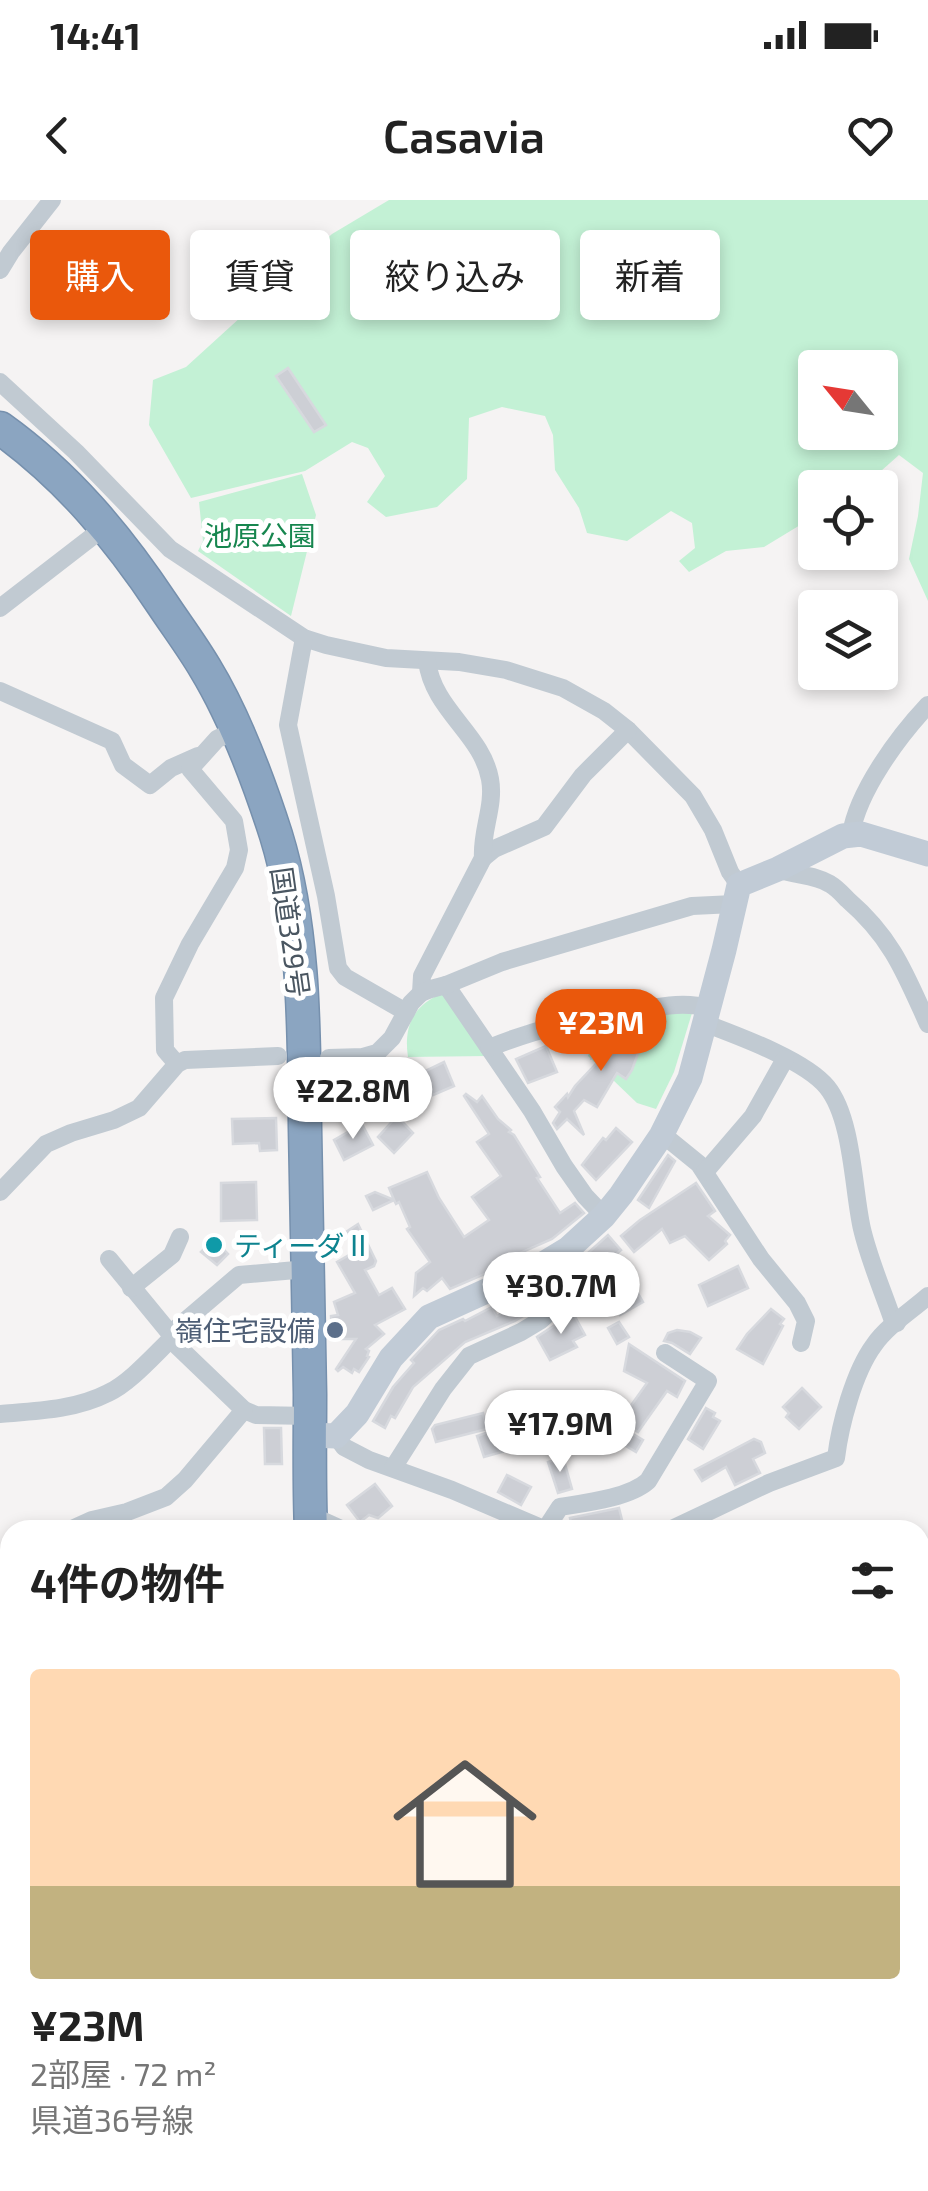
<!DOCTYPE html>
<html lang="ja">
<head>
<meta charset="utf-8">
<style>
	:root { --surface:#fff; --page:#f2f2f2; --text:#222; --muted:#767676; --line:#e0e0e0; --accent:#ea580c }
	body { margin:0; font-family:"Exo 2","Noto Sans JP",sans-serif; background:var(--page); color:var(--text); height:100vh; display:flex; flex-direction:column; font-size:38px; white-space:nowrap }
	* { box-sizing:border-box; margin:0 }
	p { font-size:32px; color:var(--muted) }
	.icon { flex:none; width:55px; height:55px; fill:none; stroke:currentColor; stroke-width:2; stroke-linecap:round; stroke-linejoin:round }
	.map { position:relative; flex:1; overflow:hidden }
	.details { position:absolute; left:0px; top:1320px; width:930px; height:672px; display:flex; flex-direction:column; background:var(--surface); border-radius:30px 30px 0 0; box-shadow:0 5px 15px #0003 }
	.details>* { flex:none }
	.guide { position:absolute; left:30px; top:30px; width:870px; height:90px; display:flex; gap:20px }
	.needle { width:65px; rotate:300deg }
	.tools { position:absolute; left:798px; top:150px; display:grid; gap:20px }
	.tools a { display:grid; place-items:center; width:100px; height:100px; border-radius:10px; background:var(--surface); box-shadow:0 5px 15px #0003; font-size:50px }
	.price { position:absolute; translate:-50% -85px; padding:0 22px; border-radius:35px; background:#fff; color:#222; font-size:32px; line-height:65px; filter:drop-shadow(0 2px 5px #0008) }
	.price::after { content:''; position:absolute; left:50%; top:60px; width:30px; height:22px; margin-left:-15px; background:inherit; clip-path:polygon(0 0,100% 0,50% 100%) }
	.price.on { background:var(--accent); color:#fff }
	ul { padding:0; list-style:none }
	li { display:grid; align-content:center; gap:20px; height:530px; padding:0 30px }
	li+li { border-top:2px solid var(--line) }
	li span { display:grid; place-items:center; height:310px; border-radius:10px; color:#555 }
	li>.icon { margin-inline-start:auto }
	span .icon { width:180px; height:180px; fill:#fffc; stroke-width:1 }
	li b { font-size:42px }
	h2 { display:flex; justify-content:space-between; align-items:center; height:120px; padding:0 30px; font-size:42px }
	.pill { padding:0 35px; border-radius:10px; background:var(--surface); box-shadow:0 5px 15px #0003; font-size:35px; line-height:90px }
	.pill.on { background:var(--accent); color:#fff }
	.status { display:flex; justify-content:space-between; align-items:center; height:70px; padding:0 50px; background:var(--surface); direction:ltr }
	.status svg { height:28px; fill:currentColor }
	header { display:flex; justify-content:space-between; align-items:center; height:130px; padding:0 30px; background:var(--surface); font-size:45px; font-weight:600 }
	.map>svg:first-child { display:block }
	.education { fill:#e6e4e5 }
	.green { fill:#c3f1d5; fill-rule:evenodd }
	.water { fill:#90daee }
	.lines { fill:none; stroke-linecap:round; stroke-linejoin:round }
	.stream { stroke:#90daee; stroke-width:5 }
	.building { fill:#cdcfd5; stroke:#d7d9de; stroke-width:2.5 }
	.highway-casing { stroke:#7690ad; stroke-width:35 }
	.lane { stroke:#c1cad2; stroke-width:9 }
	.street { stroke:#c1cad2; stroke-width:18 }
	.secondary { stroke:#c1cbd6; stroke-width:25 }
	.highway { stroke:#8ba5c1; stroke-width:32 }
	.culture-dot { fill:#0f9aa8; stroke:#fff; stroke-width:4 }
	.service-dot { fill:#5c6f8a; stroke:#fff; stroke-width:4 }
	.labels { text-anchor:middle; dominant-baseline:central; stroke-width:10; stroke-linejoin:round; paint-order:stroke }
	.park-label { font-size:28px; fill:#17864f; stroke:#fff }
	.street-label { font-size:28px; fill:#4a5661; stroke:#fff }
	.culture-label { font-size:28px; fill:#0d838f; stroke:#fff; text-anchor:start }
	.service-label { font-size:28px; fill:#4e5e75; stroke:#fff; text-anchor:end }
</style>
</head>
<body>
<div class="status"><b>14:41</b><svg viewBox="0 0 49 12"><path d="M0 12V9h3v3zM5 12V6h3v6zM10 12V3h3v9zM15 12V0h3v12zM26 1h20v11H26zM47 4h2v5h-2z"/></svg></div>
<header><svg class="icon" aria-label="back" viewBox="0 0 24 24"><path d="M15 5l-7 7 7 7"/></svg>Casavia<svg class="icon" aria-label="heart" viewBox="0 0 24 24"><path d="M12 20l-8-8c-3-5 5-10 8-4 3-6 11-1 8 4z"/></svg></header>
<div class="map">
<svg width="928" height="1991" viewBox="0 0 928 1991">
	<rect width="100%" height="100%" fill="#f5f3f3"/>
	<!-- education -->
	<path class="education" d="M242,1982l132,1 1,8h-140l1,-6z"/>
	<!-- green -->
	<g class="green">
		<path d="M389,0h539v401l-19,-42 9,-43 5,-43 -24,-18 -36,32 -48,1v28l-51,31 -38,4 -37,21 -10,-11 16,-13 -3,-25 -21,-12 -44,30 -40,-8 -8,-25 -24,-38 -2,-35 -8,-19 -43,-9 -33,11 -2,61 -30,28 -51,10 -19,-15 18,-26 -17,-28 -16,-6 -47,29 -114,27 -42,-73 4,-45 33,-13 146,-133zM815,168h65v64h-65z"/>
		<path d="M302,274l14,41 -25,101 -93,-65 5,-10 -4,-39z"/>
		<path d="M446,792l42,64 -80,1c-5,-33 7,-54 38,-65z"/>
		<path d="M674,810l18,3 -18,59 -18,37 -19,-6 -49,-47 13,-34z"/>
	</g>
	<!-- water -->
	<path class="water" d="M271,1983h69l2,5 -6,3h-62z"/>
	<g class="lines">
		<!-- stream -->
		<g class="stream">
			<path d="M0,1575l10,15"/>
			<path d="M920,1619l8,-1"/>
			<path d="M114,1991l2,-9"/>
		</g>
	</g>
	<!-- building -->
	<g class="building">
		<path d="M288,168l38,57 -12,7 -38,-56z"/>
		<path d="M602,831l42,6 -12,33 -6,9 -9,-6 -20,34 -13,-7 -10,11 10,24 -17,-16 -10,10 -4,-6 7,-11 -5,-5 12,-13 1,3 7,-11 31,-33 -14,5z"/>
		<path d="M546,846l11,26 -29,11 -12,-24z"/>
		<path d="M444,862l10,24 -21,9 -10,-23z"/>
		<path d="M466,894l11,8 5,-6 16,23 13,11 -2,2 5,3 26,42 -3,1 23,35 15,-10 9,10 -32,26 -52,23 1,5 -51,22 -8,-11 -15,13 -4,-3 -9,8 2,-23 14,-11 -23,-33 3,-2 -11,-25 -3,2 -2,-4 -21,10 -7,-14 9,-4 19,8 -5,-12 38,-16 12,26 25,39 25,-17 -17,-23 29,-21 -24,-34 12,-8 -25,-38z"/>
		<path d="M397,916l16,17 -19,20 -16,-16z"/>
		<path d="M276,918l1,32 -17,1 -1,-8 -26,1 -1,-25z"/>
		<path d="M362,924l11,21 -29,15 -10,-20z"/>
		<path d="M616,928l16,14 -36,38 -14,-15 21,-27 3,2z"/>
		<path d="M668,955l7,6 -26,47 -11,-8z"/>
		<path d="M256,982l1,38 -36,1v-38z"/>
		<path d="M696,983l19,28 -7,5 22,19 -5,6 2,3 -18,16 -24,-24 -15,7 -8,-14 -28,23 -13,-16 19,-16z"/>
		<path d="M358,1024l18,37 -2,5 -9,4 14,25 13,-7 13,21 -30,16 9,9 -18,15 3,2 -2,5 2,1 -10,15 -5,-3 -2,4 -9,-6 -5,4 -2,-2 20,-30h-24l-1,-23 7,-1 -4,-13 21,-9 -18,-31 19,-11 -10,-19z"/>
		<path d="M608,1035l13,15 -19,16 17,19 10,-7 14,24 -23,13 -24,-43 -2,1 -14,-13z"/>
		<path d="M214,1039l14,15 -11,11 -16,-13z"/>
		<path d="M738,1066l10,22 -40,18 -9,-21z"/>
		<path d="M533,1095l6,9 -6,6 -18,11 -50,21 -52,45 -18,31 -4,-2 -6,12 -12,-7 20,-34 21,-24 -3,-3 28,-30 24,-11 2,2 27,-14 5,9z"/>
		<path d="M771,1109l13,10 -4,5 3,2 -20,38 -26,-15 10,-15z"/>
		<path d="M573,1113l12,22 -12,6 4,6 -27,13 -13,-23z"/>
		<path d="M619,1122l10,15 -12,7 -9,-16z"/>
		<path d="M677,1130l13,2 11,6 -11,16 -18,-11 -8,-2 4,-8z"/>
		<path d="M629,1144l56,37 -8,16 -10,-6 -29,41 -18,-11 27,-38 -23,-12z"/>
		<path d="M802,1188l19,19 -22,22 -13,-12 3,-4 -6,-6z"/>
		<path d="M706,1208l9,5 -2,4 7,4 -17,28 -15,-10z"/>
		<path d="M483,1213l4,16 -51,13 -4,-13 3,-4z"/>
		<path d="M509,1225l7,23 -32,9 -7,-21z"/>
		<path d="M264,1228h17l1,36h-17z"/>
		<path d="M628,1231l15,9 -7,12 -15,-9z"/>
		<path d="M754,1239l7,3 4,11 -12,6 7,14 -25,12 -9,-18 -24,14 -7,-11z"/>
		<path d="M563,1257l9,32 -14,4 -10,-31z"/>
		<path d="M507,1275l24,12 -10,18 -23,-13z"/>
		<path d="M375,1284l17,22 -14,12 -9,-3 -9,7 -13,-17z"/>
		<path d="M619,1308l4,16 -24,6h-5l-1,-4 -20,4 -3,-12z"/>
	</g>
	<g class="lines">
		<!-- highway casing -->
		<g class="highway-casing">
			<g id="highway">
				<path d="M0,228c67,48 118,109 163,177 14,21 29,41 42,63 31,51 53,111 71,167 29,94 28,196 29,293 2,89 3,177 5,266 0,45 -1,91 1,136"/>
				<path d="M394,1982l1,9"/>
			</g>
		</g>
		<!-- lane -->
		<path class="lane" d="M0,1594l10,16"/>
		<!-- street -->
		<g class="street">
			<path d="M0,70l11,-18 41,-52"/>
			<path d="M0,182l76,70 94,97 134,89 22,7 60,13 73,4 47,8 57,18 41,23 24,19 65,66 20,34 17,42 9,13"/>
			<path d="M0,408l106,-82"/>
			<path d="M304,438l-16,87 38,171 12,72 7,9 61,35"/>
			<path d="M0,491l112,50 11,24 27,20 21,-17 27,-12"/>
			<path d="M851,634c7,-43 47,-97 77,-129"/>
			<path d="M483,658l11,-9 50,-22 39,-52 45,-45"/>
			<path d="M778,669c17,7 36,5 52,15 7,4 13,11 18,16 44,38 57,73 80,124"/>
			<path d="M446,785l86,126 32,55 21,30 19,20"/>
			<path d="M421,793l1,-17 61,-118c-2,-27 12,-52 7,-79 -8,-45 -57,-69 -63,-118"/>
			<path d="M704,823c34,13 101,37 123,64 26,32 26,103 35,142 7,30 20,60 30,89l5,5"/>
			<path d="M489,848c46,-19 94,-30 143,-37 26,-4 51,-10 77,-3"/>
			<path d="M329,858l34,-1 14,-4 15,-15 19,-35 10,-10 10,-4 15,-4 56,-23 190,-56 42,-2"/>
			<path d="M177,864l-12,-14 -1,-52 26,-54 45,-76 4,-18 -5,-29 -44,-52 27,-30 19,-9"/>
			<path d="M661,936l6,2 32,26 62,95 36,44 9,18 -5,22"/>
			<path d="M705,972l48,-56 32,-57"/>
			<path d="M0,992l46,-48 25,-11 43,-13 25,-12 38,-44 8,-4 93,-4"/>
			<path d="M109,1059l64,78"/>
			<path d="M131,1088l41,-33 8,-18"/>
			<path d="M170,1139l74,71 12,5 54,1"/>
			<path d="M0,1214c36,-3 75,-4 108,-21 22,-10 47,-39 65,-56l5,-10 61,-52 68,-6"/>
			<path d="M336,1236l8,11 25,13 83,30 94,40"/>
			<path d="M393,1268l50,-79 26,-33 52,-24 20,-12 26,-24 -32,-27"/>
			<path d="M310,1315l33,15"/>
			<path d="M70,1330l22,-10 35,-8 39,-15 19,-17 59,-70"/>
			<path d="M545,1330l15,-23c25,-4 69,-9 88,-26l60,-100 -43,-28"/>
			<path d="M670,1330l99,-47 67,-25c4,-33 18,-86 38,-113 13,-19 37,-34 54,-49"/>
			<path d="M0,1389l10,-13"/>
			<path d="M0,1404l10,2"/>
			<path d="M0,1459l10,12"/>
			<path d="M0,1866h10"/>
		</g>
		<!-- secondary -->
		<path class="secondary" d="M310,1235l26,1 21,-22 34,-56 38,-41 106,-48 33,-20 36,-33 17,-21 40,-59 29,-58 34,-128 15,-65 39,-16 65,-33 18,-2 67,20"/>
		<!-- highway -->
		<use href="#highway" class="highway"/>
	</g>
	<!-- markers -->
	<circle class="culture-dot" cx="214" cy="1045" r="10"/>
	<circle class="service-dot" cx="335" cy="1130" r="10"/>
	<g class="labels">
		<!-- park labels -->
		<g class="park-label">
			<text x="260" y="335">池原公園</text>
		</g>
		<!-- street labels -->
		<g class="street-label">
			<text transform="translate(291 732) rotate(82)">国道329号</text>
		</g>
		<!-- culture labels -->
		<g class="culture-label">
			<text x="234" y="1045">ティーダⅡ</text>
		</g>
		<!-- service labels -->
		<g class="service-label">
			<text x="315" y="1130">嶺住宅設備</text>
		</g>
	</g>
</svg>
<div class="tools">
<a><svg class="needle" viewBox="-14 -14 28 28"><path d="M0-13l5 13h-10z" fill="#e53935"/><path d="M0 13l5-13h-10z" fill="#767676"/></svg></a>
<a><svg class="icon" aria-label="locate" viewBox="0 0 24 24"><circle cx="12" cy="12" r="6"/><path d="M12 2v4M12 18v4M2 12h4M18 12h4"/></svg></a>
<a><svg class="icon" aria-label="layers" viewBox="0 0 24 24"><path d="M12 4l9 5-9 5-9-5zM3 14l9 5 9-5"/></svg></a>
</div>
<b class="price on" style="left:601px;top:874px">¥23M</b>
<b class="price" style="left:353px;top:942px">¥22.8M</b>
<b class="price" style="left:561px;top:1137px">¥30.7M</b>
<b class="price" style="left:560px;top:1275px">¥17.9M</b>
<div class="guide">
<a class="pill on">購入</a>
<a class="pill">賃貸</a>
<a class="pill">絞り込み</a>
<a class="pill">新着</a>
</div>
<section class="details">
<h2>4件の物件<svg class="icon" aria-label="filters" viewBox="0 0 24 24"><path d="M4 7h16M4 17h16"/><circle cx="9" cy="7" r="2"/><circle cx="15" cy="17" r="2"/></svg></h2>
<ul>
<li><span style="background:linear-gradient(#ffd9b3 70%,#c2b280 0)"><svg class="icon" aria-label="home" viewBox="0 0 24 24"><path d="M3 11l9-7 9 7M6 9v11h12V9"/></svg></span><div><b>¥23M</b><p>2部屋 · 72 m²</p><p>県道36号線</p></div></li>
</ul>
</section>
</div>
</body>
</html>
